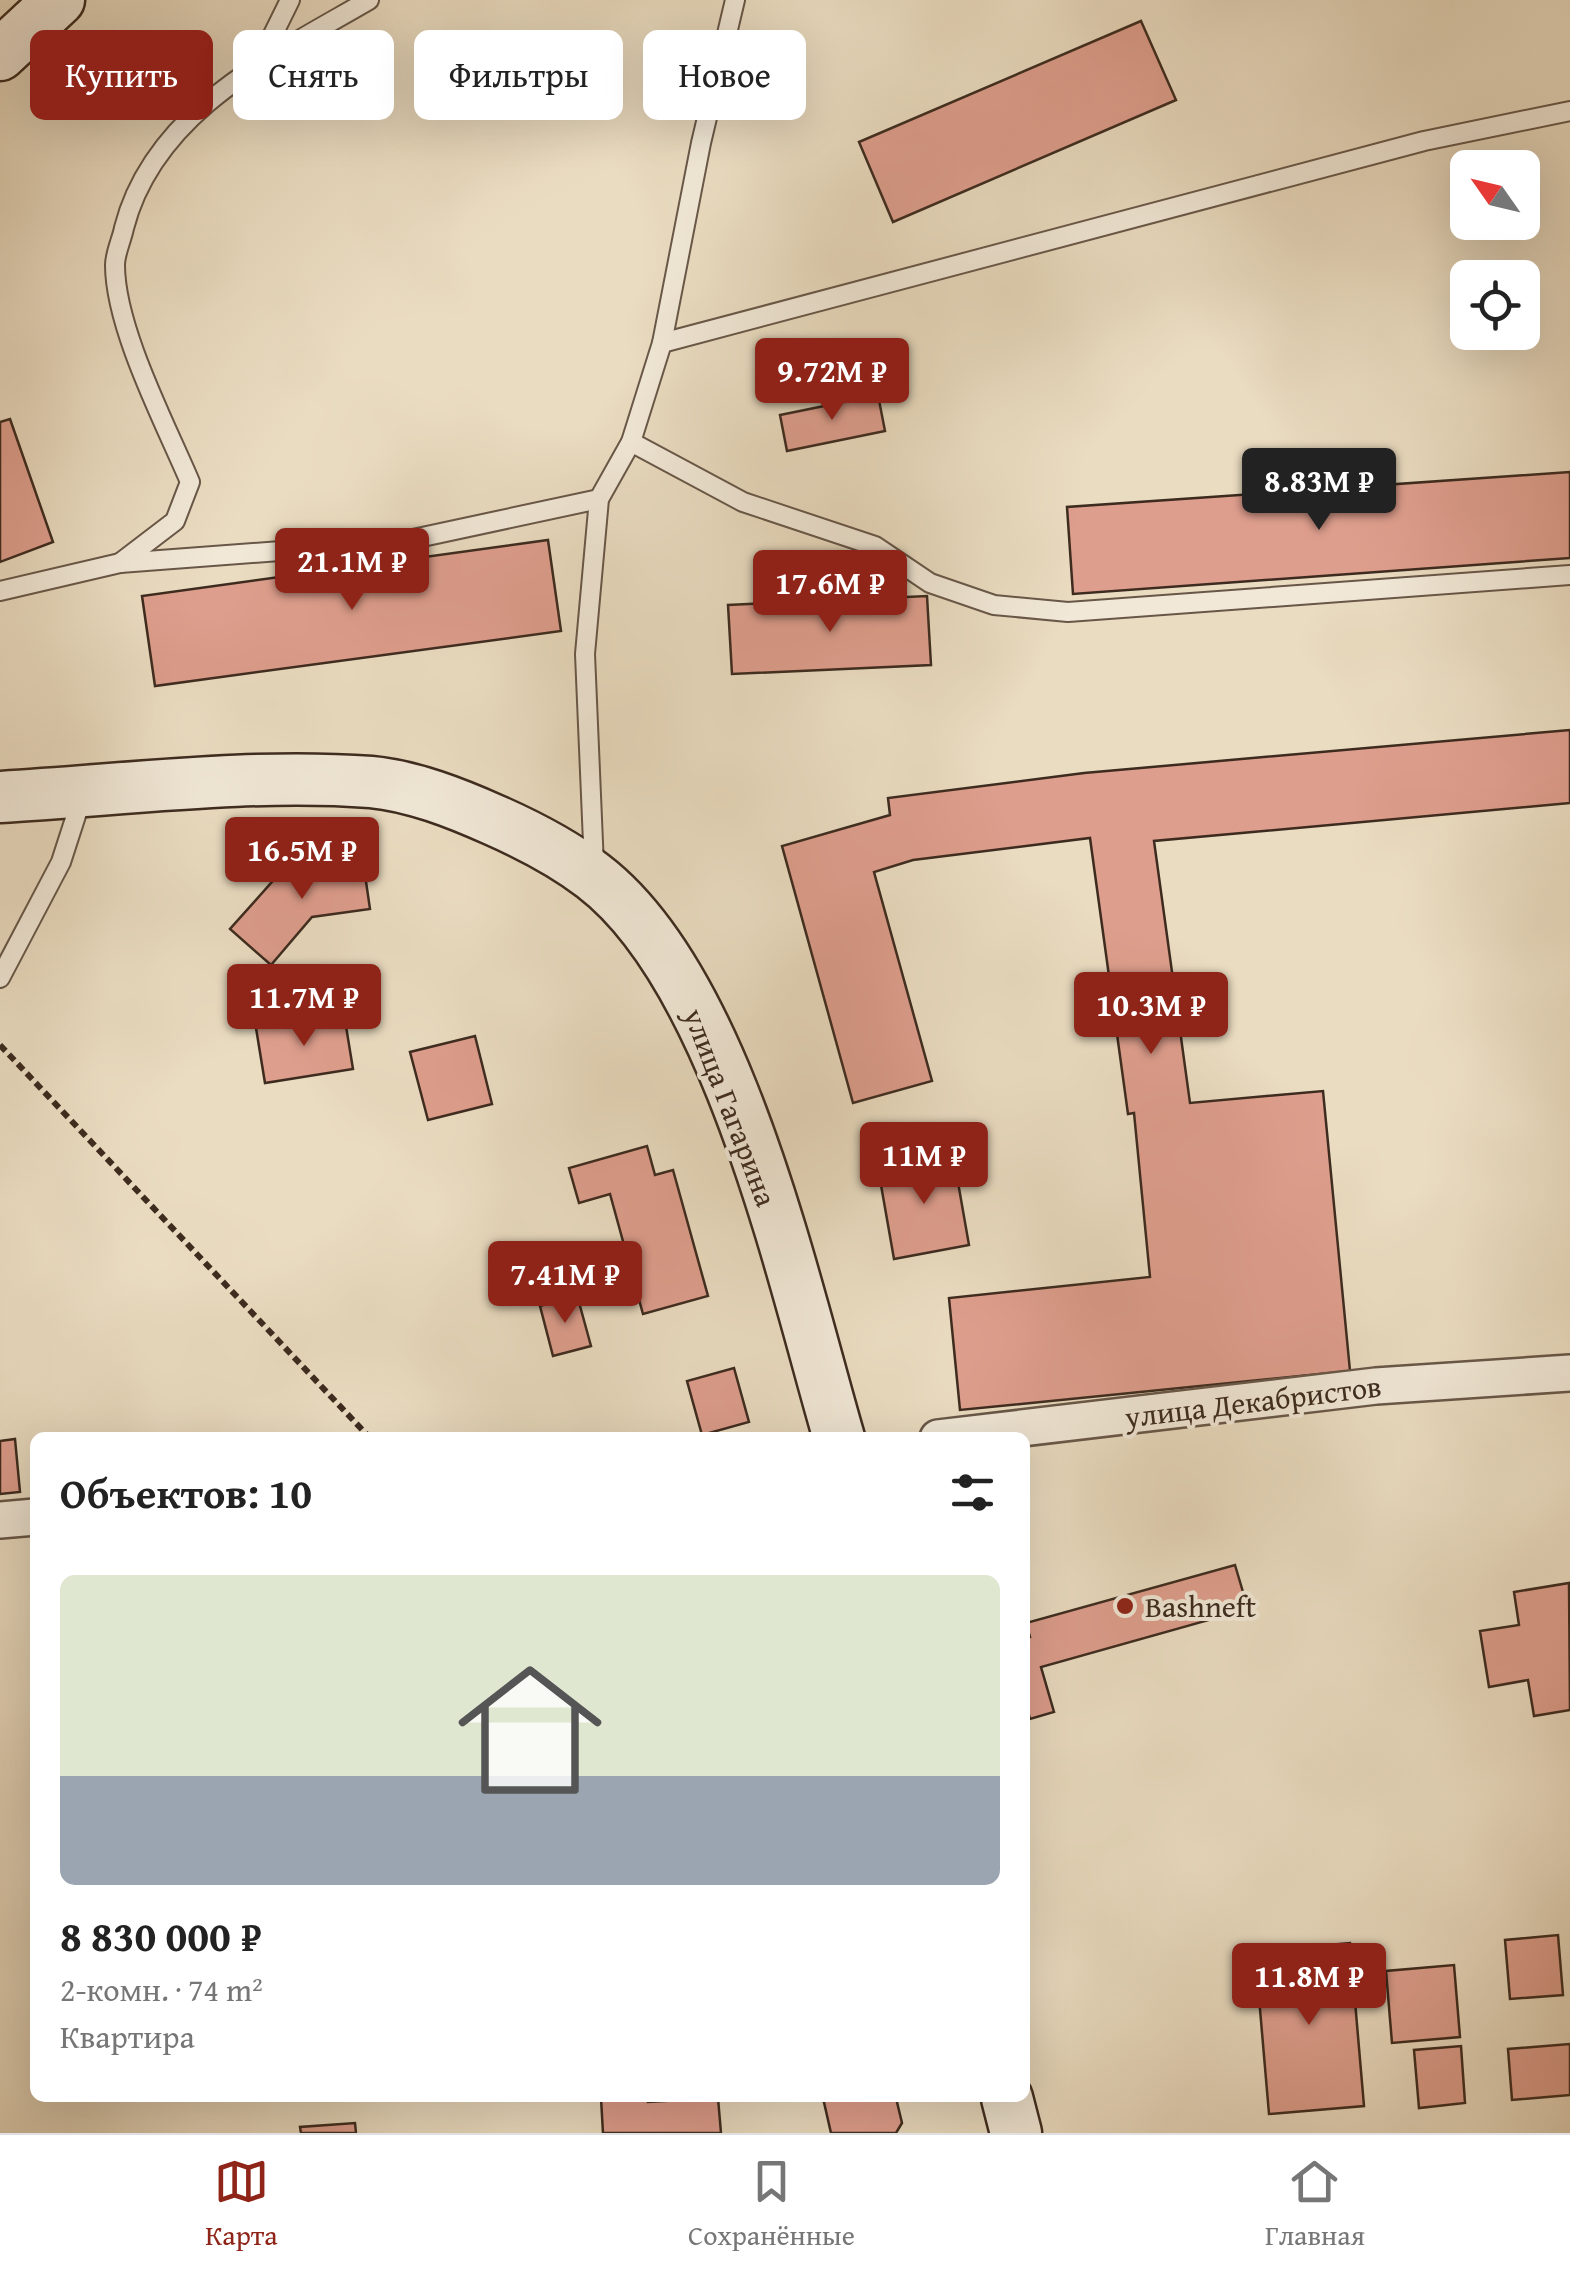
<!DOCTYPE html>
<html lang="ru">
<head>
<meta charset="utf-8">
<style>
	:root { --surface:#fff; --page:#f6f6f6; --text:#222; --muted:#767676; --line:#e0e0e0; --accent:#8f2418 }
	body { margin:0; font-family:"Gentium Book Plus",serif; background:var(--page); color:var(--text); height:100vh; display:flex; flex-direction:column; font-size:38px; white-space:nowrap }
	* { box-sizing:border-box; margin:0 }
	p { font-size:32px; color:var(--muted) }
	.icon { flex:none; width:55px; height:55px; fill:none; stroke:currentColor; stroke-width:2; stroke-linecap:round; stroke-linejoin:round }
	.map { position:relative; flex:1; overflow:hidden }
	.side { position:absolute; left:30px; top:1432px; width:1000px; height:670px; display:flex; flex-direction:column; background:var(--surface); border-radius:15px; box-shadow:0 10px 40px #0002 }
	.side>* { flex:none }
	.banner { position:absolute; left:30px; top:30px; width:1000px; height:90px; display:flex; gap:20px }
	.needle { width:65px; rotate:304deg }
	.fabs { position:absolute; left:1450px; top:150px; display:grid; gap:20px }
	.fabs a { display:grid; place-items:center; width:90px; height:90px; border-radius:15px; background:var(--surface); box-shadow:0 10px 40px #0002; font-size:50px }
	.price { position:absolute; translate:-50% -85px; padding:0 22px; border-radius:10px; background:var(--accent); color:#fff; font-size:32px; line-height:65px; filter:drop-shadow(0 2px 5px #0008) }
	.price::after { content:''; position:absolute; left:50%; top:60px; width:30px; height:22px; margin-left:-15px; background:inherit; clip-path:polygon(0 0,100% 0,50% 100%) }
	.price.active { background:#222; color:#fff }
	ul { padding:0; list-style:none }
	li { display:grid; align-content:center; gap:20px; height:530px; padding:0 30px }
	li+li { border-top:2px solid var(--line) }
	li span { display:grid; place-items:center; height:310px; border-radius:15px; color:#555 }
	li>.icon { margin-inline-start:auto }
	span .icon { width:180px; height:180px; fill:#fffc; stroke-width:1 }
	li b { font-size:42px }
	h2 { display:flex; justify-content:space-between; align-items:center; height:120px; padding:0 30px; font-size:42px }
	.pill { padding:0 35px; border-radius:15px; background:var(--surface); box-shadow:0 10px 40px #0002; font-size:35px; line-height:90px }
	.pill.active { background:var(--accent); color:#fff }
	.tabs { display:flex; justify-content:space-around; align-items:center; height:140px; border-top:2px solid var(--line); background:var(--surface); font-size:28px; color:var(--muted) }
	.tabs a { display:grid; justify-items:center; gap:5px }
	.tabs .active { color:var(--accent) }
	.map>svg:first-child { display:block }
	.building { fill:#de9e8d; stroke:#3d2b1f; stroke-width:2.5 }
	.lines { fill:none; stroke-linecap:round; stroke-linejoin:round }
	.service-casing { stroke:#685748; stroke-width:22 }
	.minor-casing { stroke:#685748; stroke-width:40 }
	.secondary-casing { stroke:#3d2b1f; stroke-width:55 }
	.path { stroke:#3d2b1f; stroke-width:6; stroke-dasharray:8 5; stroke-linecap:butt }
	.service { stroke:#f1e8d7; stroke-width:18 }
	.minor { stroke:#f1e8d7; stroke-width:35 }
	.secondary { stroke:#f1e8d7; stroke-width:50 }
	.poi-dot { fill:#8f2418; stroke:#f1e8d7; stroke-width:4 }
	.labels { text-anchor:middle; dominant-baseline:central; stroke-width:8; stroke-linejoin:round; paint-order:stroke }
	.street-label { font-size:30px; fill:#3d2b1f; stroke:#f1e8d7 }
	.poi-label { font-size:30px; fill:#3d2b1f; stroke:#f1e8d7; text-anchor:start }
</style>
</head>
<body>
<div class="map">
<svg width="1570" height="2133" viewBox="0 0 1570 2133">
	<rect width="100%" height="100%" fill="#eadcc1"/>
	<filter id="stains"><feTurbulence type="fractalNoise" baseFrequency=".002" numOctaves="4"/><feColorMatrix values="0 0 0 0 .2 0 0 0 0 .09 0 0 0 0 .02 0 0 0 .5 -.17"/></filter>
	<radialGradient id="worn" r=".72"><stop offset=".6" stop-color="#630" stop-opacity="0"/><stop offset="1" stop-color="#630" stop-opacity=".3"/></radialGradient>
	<!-- building -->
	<g class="building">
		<path d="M1141,21l35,79 -283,122 -34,-80z"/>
		<path d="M878,395l7,36 -98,20 -7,-36z"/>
		<path d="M10,419l43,123 -53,20v-140z"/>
		<path d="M1570,472v86l-497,36 -6,-87z"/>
		<path d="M548,540l13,91 -406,55 -13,-90z"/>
		<path d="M927,596l4,69 -199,9 -4,-69z"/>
		<path d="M1570,730v73l-416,38 36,262 133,-12 27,280 -390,39 -11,-112 201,-21 -16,-164 -6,1 -38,-276 -177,22 -39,12 58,209 -79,22 -71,-257 108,-31 -2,-17 196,-25z"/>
		<path d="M362,854l8,55 -58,8 -41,48 -41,-36 57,-64z"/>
		<path d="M344,1014l9,55 -88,14 -9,-55z"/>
		<path d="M475,1036l17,68 -64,16 -18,-68z"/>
		<path d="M647,1146l8,29 18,-5 35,126 -65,18 -33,-120 -31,9 -10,-35z"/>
		<path d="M953,1154l16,91 -75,14 -16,-91z"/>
		<path d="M577,1295l14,51 -38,10 -13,-50z"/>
		<path d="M734,1368l15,54 -47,13 -15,-54z"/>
		<path d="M15,1439l5,53 -20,2v-53z"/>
		<path d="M1235,1565l13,44 -207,58 13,45 -24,7 -5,-19v-61l5,-2 -4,-14z"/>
		<path d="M1569,1583l1,127 -36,6 -6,-36 -39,7 -9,-56 39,-6 -5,-33z"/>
		<path d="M1558,1935l5,60 -53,4 -5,-59z"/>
		<path d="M1350,1943l14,163 -95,8 -14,-163z"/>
		<path d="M1454,1965l6,72 -68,6 -6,-72z"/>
		<path d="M1570,2044v51l-58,5 -4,-51z"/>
		<path d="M1461,2046l4,57 -46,5 -5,-58z"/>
		<path d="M601,2098h47v4l70,-4 3,35h-118z"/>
		<path d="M823,2098h73l6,25 -6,10h-65z"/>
		<path d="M355,2123l1,10h-55l-1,-6z"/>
	</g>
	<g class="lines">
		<!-- service casing -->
		<g class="service-casing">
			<g id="service">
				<path d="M258,65l32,-65"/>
				<path d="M662,343l762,-202 146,-30"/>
				<path d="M631,442l112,60 132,44 55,37 64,22 74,7 502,-37"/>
				<path d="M120,563l55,-42 15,-39c-25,-59 -75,-154 -75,-217 0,-12 7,-26 9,-37 30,-117 149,-172 245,-228"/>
				<path d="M0,591l120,-28 279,-21 200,-43"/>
				<path d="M594,866l-9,-212 14,-155 32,-57 31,-99 39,-200 34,-143"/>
				<path d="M0,978l61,-116 21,-65"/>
			</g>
		</g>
		<!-- minor casing -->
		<g class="minor-casing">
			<g id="minor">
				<path d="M938,1438l438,-52 194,-13"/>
				<path d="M0,1520l35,-3"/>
			</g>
		</g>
		<!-- secondary casing -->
		<g class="secondary-casing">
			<g id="secondary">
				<path d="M0,55l59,-55"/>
				<path d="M0,797c122,-7 249,-24 371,-15 42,4 85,21 123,38 34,15 69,33 99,56 135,103 199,401 246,562"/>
				<path d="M1007,2098l9,35"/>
			</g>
		</g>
		<!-- path -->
		<path class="path" d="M0,1045l370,393"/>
		<!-- service -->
		<use href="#service" class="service"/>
		<!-- minor -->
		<use href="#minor" class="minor"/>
		<!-- secondary -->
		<use href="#secondary" class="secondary"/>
	</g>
	<!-- markers -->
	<circle class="poi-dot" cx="1125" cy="1606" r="10"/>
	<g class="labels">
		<!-- street labels -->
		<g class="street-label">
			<text transform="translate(731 1107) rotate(69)">улица Гагарина</text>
			<text transform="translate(1253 1401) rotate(-7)">улица Декабристов</text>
		</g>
		<!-- poi labels -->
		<g class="poi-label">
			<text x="1145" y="1606">Bashneft</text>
		</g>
	</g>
	<rect width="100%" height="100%" filter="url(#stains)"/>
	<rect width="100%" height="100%" fill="url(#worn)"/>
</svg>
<div class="fabs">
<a><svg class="needle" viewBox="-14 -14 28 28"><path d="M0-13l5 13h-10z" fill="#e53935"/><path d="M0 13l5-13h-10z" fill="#767676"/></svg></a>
<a><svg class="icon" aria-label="locate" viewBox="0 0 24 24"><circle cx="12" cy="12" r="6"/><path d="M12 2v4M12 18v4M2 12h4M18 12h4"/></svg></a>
</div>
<b class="price" style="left:832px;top:423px">9.72M ₽</b>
<b class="price active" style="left:1319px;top:533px">8.83M ₽</b>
<b class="price" style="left:352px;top:613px">21.1M ₽</b>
<b class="price" style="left:830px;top:635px">17.6M ₽</b>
<b class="price" style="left:302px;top:902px">16.5M ₽</b>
<b class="price" style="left:304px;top:1049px">11.7M ₽</b>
<b class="price" style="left:1151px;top:1057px">10.3M ₽</b>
<b class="price" style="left:924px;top:1207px">11M ₽</b>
<b class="price" style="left:565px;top:1326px">7.41M ₽</b>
<b class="price" style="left:1309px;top:2028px">11.8M ₽</b>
<div class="banner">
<a class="pill active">Купить</a>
<a class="pill">Снять</a>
<a class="pill">Фильтры</a>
<a class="pill">Новое</a>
</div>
<section class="side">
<h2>Объектов: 10<svg class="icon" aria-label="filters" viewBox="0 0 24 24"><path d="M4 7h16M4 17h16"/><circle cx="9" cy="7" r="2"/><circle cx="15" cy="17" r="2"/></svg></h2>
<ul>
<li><span style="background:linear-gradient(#dfe7d0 65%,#9aa5b1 0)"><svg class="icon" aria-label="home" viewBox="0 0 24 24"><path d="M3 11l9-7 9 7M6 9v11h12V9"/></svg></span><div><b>8 830 000 ₽</b><p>2-комн. · 74 m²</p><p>Квартира</p></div></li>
</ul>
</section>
</div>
<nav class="tabs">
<a class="active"><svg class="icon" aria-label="map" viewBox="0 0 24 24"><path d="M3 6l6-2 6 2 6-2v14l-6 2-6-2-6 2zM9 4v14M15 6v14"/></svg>Карта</a>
<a><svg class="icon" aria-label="saved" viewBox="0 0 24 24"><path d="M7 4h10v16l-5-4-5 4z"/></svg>Сохранённые</a>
<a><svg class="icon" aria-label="home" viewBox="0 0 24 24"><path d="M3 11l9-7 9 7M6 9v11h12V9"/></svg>Главная</a>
</nav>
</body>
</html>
